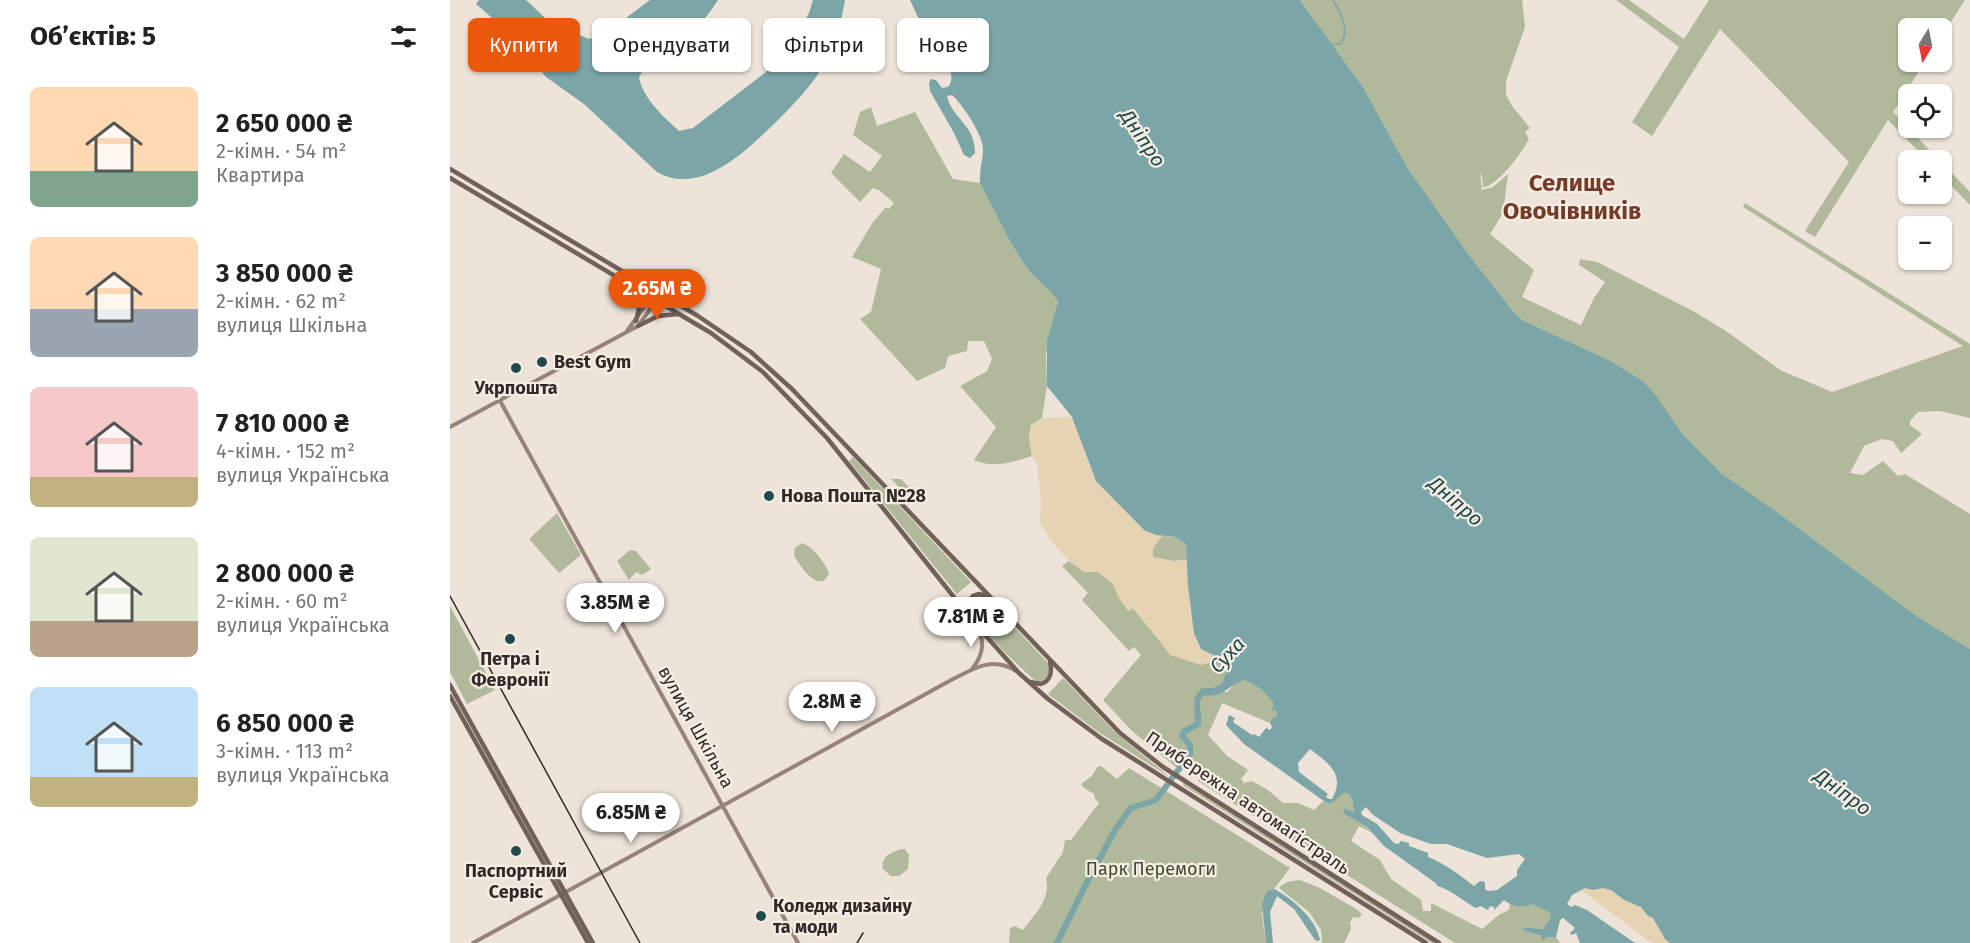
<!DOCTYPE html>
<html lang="uk">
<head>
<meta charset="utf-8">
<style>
	:root { --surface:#fff; --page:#f2f2f2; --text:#222; --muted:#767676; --accent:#ea580c }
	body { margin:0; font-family:"Fira Sans",sans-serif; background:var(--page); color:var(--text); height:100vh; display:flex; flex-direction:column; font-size:22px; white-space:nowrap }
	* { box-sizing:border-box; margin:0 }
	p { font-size:20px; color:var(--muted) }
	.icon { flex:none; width:33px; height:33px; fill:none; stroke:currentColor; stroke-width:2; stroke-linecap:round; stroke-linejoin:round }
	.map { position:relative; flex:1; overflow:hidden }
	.details { display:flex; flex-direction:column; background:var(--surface); width:450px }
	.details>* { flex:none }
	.top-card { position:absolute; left:18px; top:18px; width:570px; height:54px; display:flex; gap:12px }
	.needle { width:39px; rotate:190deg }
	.controls { position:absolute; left:1448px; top:18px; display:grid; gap:12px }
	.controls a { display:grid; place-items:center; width:54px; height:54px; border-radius:9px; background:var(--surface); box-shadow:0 2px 4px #0004; font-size:30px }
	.price { position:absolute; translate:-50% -51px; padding:0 14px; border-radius:21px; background:#fff; color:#222; font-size:20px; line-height:39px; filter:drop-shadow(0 2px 3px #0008) }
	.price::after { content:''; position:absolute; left:50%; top:36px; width:18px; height:14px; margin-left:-9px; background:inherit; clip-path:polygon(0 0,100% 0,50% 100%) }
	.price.selected { background:var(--accent); color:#fff }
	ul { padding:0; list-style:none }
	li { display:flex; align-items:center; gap:18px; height:150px; padding:0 30px }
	li span { display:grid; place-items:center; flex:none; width:168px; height:120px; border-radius:9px; color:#555 }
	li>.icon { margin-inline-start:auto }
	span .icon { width:72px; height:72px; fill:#fffc; stroke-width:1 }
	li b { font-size:26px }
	h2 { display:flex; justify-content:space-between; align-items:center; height:72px; padding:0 30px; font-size:26px }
	.tag { padding:0 21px; border-radius:9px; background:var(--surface); box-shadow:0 2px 4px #0004; font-size:21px; line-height:54px }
	.tag.selected { background:var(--accent); color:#fff }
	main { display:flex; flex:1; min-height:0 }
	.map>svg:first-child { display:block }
	.green { fill:#b0ba9b }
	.sand { fill:#e5d3b2 }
	.water { fill:#7ba5a6; fill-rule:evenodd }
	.pier { fill:#ede3d9 }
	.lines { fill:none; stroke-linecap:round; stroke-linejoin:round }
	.stream { stroke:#7ba5a6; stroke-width:1.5 }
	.river { stroke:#7ba5a6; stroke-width:6 }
	.secondary { stroke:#978378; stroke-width:4 }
	.primary { stroke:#716159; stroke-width:4.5 }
	.tram { stroke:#312926; stroke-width:1.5 }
	.poi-dot { fill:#214a4d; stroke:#f6ede4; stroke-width:2 }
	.labels { text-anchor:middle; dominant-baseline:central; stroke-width:4.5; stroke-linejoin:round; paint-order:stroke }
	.poi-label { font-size:18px; font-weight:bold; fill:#312926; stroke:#f6ede4; text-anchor:start }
	.street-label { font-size:18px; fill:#312926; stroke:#f6ede4 }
	.park-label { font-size:18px; fill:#414c2d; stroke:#f6ede4 }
	.water-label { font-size:20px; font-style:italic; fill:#214a4d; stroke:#f6ede4 }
	.district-label { font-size:24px; font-weight:bold; fill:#753b29; stroke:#f6ede4 }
</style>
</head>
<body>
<main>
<section class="details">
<h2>Об’єктів: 5<svg class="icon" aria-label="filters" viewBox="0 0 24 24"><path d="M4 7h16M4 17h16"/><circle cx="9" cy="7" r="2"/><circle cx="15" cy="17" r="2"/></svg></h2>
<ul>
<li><span style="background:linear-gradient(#ffd9b3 70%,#7fa58c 0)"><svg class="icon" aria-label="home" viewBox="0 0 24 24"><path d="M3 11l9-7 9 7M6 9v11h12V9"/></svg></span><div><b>2 650 000 ₴</b><p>2-кімн. · 54 m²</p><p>Квартира</p></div></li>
<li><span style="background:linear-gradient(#ffd9b3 60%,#9aa5b1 0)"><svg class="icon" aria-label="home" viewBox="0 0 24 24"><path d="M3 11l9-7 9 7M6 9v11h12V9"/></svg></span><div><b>3 850 000 ₴</b><p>2-кімн. · 62 m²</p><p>вулиця Шкільна</p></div></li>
<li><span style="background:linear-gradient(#f6c9c9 75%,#c2b280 0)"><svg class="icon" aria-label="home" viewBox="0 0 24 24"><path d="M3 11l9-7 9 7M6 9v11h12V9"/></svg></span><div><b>7 810 000 ₴</b><p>4-кімн. · 152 m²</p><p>вулиця Українська</p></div></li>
<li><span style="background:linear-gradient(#dfe7d0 70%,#b9a48a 0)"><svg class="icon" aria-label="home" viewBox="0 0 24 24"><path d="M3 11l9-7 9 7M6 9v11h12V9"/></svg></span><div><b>2 800 000 ₴</b><p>2-кімн. · 60 m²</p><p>вулиця Українська</p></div></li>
<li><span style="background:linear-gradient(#bfe0f5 75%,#c2b280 0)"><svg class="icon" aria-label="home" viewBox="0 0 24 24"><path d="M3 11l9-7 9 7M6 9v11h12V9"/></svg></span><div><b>6 850 000 ₴</b><p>3-кімн. · 113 m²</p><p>вулиця Українська</p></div></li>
</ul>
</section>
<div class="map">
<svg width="1520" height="943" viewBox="0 0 1520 943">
	<rect width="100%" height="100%" fill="#ede3d9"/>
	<!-- green -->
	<g class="green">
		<path d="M850,0h222l3,27 -19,54v14l6,11 18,22 -5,4 4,7c-7,13 -31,47 -46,48l-1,-10 -2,-4 2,17 11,-3 15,-13 -5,39 -13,21 44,36 -12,27 59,28 13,-27 11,-16 -26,-17 1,-6 17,3 96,49 33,20 54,39 52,22 131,-46 -220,-139 2,-4 225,141v74l-30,-7 -22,1 -8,9v4l12,9 -21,19 -8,-12 -11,-2 -18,7 -14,27 13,2 20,-14 15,15 7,-2 65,40v135l-55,-34 -138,-103 -56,-39 -40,-41 -26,-38 -12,-13 -32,-20 -87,-40 -8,-6 -47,-60 -62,-88 -44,-80z"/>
		<path d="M1166,0h13l55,39 25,-39h256l-24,37v-9h-33v34h17l-32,50 46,48h-12l-39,-40 -73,117 -10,-6 44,-69 -129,-133 -68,107 -20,-14 47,-75z"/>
		<path d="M421,107l6,19 38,-14 38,67 27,4c15,28 28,58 46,84 10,13 24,21 32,35l-12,51 1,33 -5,32 -11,7 -2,13 3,18c-20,6 -38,13 -58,4l22,-33 -36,-41 27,-15 5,-12 -8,-18h-16l-1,10 -19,5 -3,12 -28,13 -57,-62 11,-7 10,-43 -29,-12 21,-35 13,-15 3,2 5,-6 -15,-13 -6,-2 -13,14 -29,-29 13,-19 26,18 12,-16 -29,-21 7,-23z"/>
		<path d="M1491,162l29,30v13l-29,-30z"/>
		<path d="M403,457l118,125 -14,12 -108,-133z"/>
		<path d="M441,479h10l16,16v10z"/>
		<path d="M107,513l24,42 -22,18 -30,-34z"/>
		<path d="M712,536l14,1 10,7 1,16 -14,1 -20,-4v-9z"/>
		<path d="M352,543c10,3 24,20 27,31l-5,7c-13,3 -23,-15 -30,-25l1,-8z"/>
		<path d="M180,550l6,1 15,18 -9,6 -6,-3 -7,8 -12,-19z"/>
		<path d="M619,561l15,11h14l15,12 16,27 4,-3 38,47 38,8 6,-7 12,14 -4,14 -11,4h-11l26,4 10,-10 8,-2 16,9 12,13 -1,8h4l1,6 -4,1 -3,6 -48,-20 -14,32 19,21 21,14 -7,9 3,4 8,-2 16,9 15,13h15l16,7 9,-9 5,3 6,-2 9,-9 6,1 3,5 2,13 -11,-4 30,25 -14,-7 -8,15 29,19 11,19 30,21 2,11h8v-8l51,26 18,-15 9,-4 1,-6c8,1 14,5 23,0l19,9 -2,7 -7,9 -20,-2 2,4 22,6h9l4,6h-105l-257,-162 5,-8 -7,-7 -14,-4 -5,6 -45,-37 -29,-31 38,-45 -7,-8 -5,4 -47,-51 6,-7 -26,-27z"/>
		<path d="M528,596l9,2 62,66c1,10 0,14 -10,18l-6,-3c-11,-10 -65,-60 -64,-73 0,-5 5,-7 9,-10z"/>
		<path d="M0,606l45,84 -28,14 -17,-32z"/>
		<path d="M613,678l53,55 55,45 -74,-47 -49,-37z"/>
		<path d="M651,766l16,13 12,-11 161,100 -16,21 -7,2 -5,23 4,29h-257l1,-15 5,-2 8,4c12,-16 28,-31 23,-52l17,-26 2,-12h6l28,-37 -4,-4 -1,-5 -10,-6 -3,-4 11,-8 5,-9z"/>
		<path d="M733,783l253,160h-4l-249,-158z"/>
		<path d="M452,849h3l4,6 -1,14 -9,7h-8l-8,-7c-3,-13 9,-17 19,-20z"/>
		<path d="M850,880l20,8 38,22 4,5 -4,3 -5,-1 -3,6 1,6 -7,14h-22l-1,-13 -12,-18 -30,-24c5,-7 14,-7 21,-8z"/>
	</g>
	<!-- sand -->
	<g class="sand">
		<path d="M622,417c9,18 12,39 22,58 5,11 12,16 21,24 14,14 26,35 47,37l-9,12v9l20,4 14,-1 3,48 11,41 14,7 -6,7 -8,2 -31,-10 -36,-47 -6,3 -9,-13 -6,-14 -15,-12h-14l-15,-11 -18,-20 -11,-18 1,-22 -4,-37 -5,-8 -3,-18 2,-13 11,-7z"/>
		<path d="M1135,888l8,2 10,-2 9,2 11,10 18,7 7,9 5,2 12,21 5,4h-18l-71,-53z"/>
	</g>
	<!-- water -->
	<g class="water">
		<path d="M29,0h47l31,29 10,1 22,9 13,-3 48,-36h68c-6,9 -12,18 -20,26 -19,17 -49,27 -59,52 5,22 25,39 40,53l14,-3 78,-60 33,-46 5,-9 4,-13h32c-4,22 -9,42 -19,61 -13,24 -32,43 -50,61 -29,28 -75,75 -119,50l-73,-68 -38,-27 -12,-15 1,-7 -59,-51z"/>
		<path d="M460,0h390l63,87 44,80 62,88 47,60 8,6 87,40 32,20 12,13 26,38 40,41 56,39 138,103 55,34v294h-300l-5,-4 -12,-21 -5,-2 -7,-9 -17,-7 -13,-10 -8,-2 -10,2 -8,-2 -13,7 -5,9 4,3 4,-2 12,5 48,33h-55l-4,-10 -4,2 -2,-2 5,-5 -12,-10 -3,2 -4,17h-9l-4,3h-2l1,-4 -17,-5 -4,-4 22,2 7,-10 1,-6 -18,-9c-9,5 -22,2 -29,-4l-10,10v-3l-4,-1 -2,4 -7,-4 -5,2c-11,-6 -28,-20 -39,-22v-2l-53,-38 -17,-19 -22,-13 -2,-6 11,4 -2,-13 -3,-5 -6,-1 -9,9 -6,2 -84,-60 -18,-19 3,-10 6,3 -2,4 19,13 2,-1 5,3 7,-9 4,2 2,-3 -2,-4 3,-6 4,-1 -1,-6 -4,1 1,-9 -12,-13 -16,-9c-20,6 -20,20 -47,14l3,-6h11l10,-4 5,-14 -12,-14 -14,-7 -7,-16 -6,-47 -2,-42 -10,-7 -20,-2 -12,-5 -48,-49 -24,-64 -25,-31v-45l11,-39c-8,-14 -22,-22 -32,-35 -18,-26 -31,-56 -46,-84 -1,-12 3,-22 3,-34 0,-14 -20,-44 -31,-54l-5,1c5,23 28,28 28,57l-5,5 -6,-3 -10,-22 -24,-42 -1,-8 2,-4 5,1 6,8 6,-1c13,-15 -15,-43 -23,-57 -6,-9 -10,-20 -15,-30zM860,749c18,14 36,25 22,50h-3l-3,-2 2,-3 -29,-22 -1,-9zM916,807l6,7 28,19 31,11h16l40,14 32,-4 6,5 -8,11v6l-20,14 -9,1 -3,-2v-7l-5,-1 -6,5c-13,-10 -30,-23 -46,-29v-4l-19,-7v-3l-8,-2 -3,3 -4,-1 -17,-19 -15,-9 -1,-3z"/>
		<path d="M824,889c18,9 43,31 46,51l-2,1 -3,-1 -21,-31 -17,-13 -7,16 3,31h-7l-4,-39 5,-13z"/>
	</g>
	<!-- pier -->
	<path class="pier" d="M338,45l9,4 -10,16 -7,-9z"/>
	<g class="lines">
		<!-- stream -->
		<path class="stream" d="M883,44h7c11,-13 0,-31 -7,-44"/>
		<!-- river -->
		<path class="river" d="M607,943l27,-55 31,-58 16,-22 25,-8 34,-46v-9l-8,-9 3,-5 13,-7c2,-12 -7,-26 7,-33"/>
		<!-- secondary -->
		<g class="secondary">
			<path d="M177,331l29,-40"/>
			<path d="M49,399l299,544"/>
			<path d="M0,427l188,-101 23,-32"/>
			<path d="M522,669c10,-12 13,-25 7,-39"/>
			<path d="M23,943l480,-264c22,-11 40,-23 63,-8"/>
		</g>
		<!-- primary -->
		<g class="primary">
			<path d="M0,169l248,147 53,36 41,37 328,344 43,34 276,176"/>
			<path d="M0,178l261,155 52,39 64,66 150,188 42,47 29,26 54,40 324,204"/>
			<path d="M186,321l5,-20 -4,-12"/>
			<path d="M188,326l20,-10 20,-2"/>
			<path d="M517,613v-10l6,-7 6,-2 10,3"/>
			<path d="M580,682l11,2c11,-4 11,-13 9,-22"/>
			<path d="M0,685l143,258"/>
			<path d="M0,696l138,247"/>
		</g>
		<!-- tram -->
		<g class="tram">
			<path d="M0,596l190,347"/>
			<path d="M407,943l6,-10"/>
		</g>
	</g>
	<!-- markers -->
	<g class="poi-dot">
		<circle cx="92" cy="362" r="6"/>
		<circle cx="66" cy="368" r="6"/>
		<circle cx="319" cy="496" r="6"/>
		<circle cx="60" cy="639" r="6"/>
		<circle cx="66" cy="851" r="6"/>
		<circle cx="311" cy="916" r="6"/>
	</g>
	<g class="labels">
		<!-- poi labels -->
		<g class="poi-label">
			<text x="104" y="362">Best Gym</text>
			<text x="66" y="388" text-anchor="middle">Укрпошта</text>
			<text x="331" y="496">Нова Пошта №28</text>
			<text x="60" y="659" text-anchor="middle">Петра і<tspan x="60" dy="21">Февронії</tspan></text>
			<text x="66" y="871" text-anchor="middle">Паспортний<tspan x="66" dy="21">Сервіс</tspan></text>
			<text x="323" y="906">Коледж дизайну<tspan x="323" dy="21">та моди</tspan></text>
		</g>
		<!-- street labels -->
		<g class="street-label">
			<text transform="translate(246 727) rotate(61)">вулиця Шкільна</text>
			<text transform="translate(798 803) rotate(34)">Прибережна автомагістраль</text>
		</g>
		<!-- park labels -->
		<g class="park-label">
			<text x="701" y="869">Парк Перемоги</text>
		</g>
		<!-- water labels -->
		<g class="water-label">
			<text transform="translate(693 138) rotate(56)">Дніпро</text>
			<text transform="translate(1006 501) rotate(41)">Дніпро</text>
			<text transform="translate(777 655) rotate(-47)">Суха</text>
			<text transform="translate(1393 792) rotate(36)">Дніпро</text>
		</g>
		<!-- district labels -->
		<g class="district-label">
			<text x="1122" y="183">Селище<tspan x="1122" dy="28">Овочівників</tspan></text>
		</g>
	</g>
</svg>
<div class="controls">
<a><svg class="needle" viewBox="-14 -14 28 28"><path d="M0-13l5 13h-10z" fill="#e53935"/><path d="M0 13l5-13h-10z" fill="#767676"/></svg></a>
<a><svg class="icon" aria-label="locate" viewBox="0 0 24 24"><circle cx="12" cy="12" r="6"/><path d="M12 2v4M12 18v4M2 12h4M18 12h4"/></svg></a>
<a>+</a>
<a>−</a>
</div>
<b class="price selected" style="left:207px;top:320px">2.65M ₴</b>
<b class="price" style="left:165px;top:634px">3.85M ₴</b>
<b class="price" style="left:521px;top:648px">7.81M ₴</b>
<b class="price" style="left:382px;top:733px">2.8M ₴</b>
<b class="price" style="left:181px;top:844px">6.85M ₴</b>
<div class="top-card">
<a class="tag selected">Купити</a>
<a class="tag">Орендувати</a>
<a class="tag">Фільтри</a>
<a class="tag">Нове</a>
</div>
</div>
</main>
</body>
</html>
